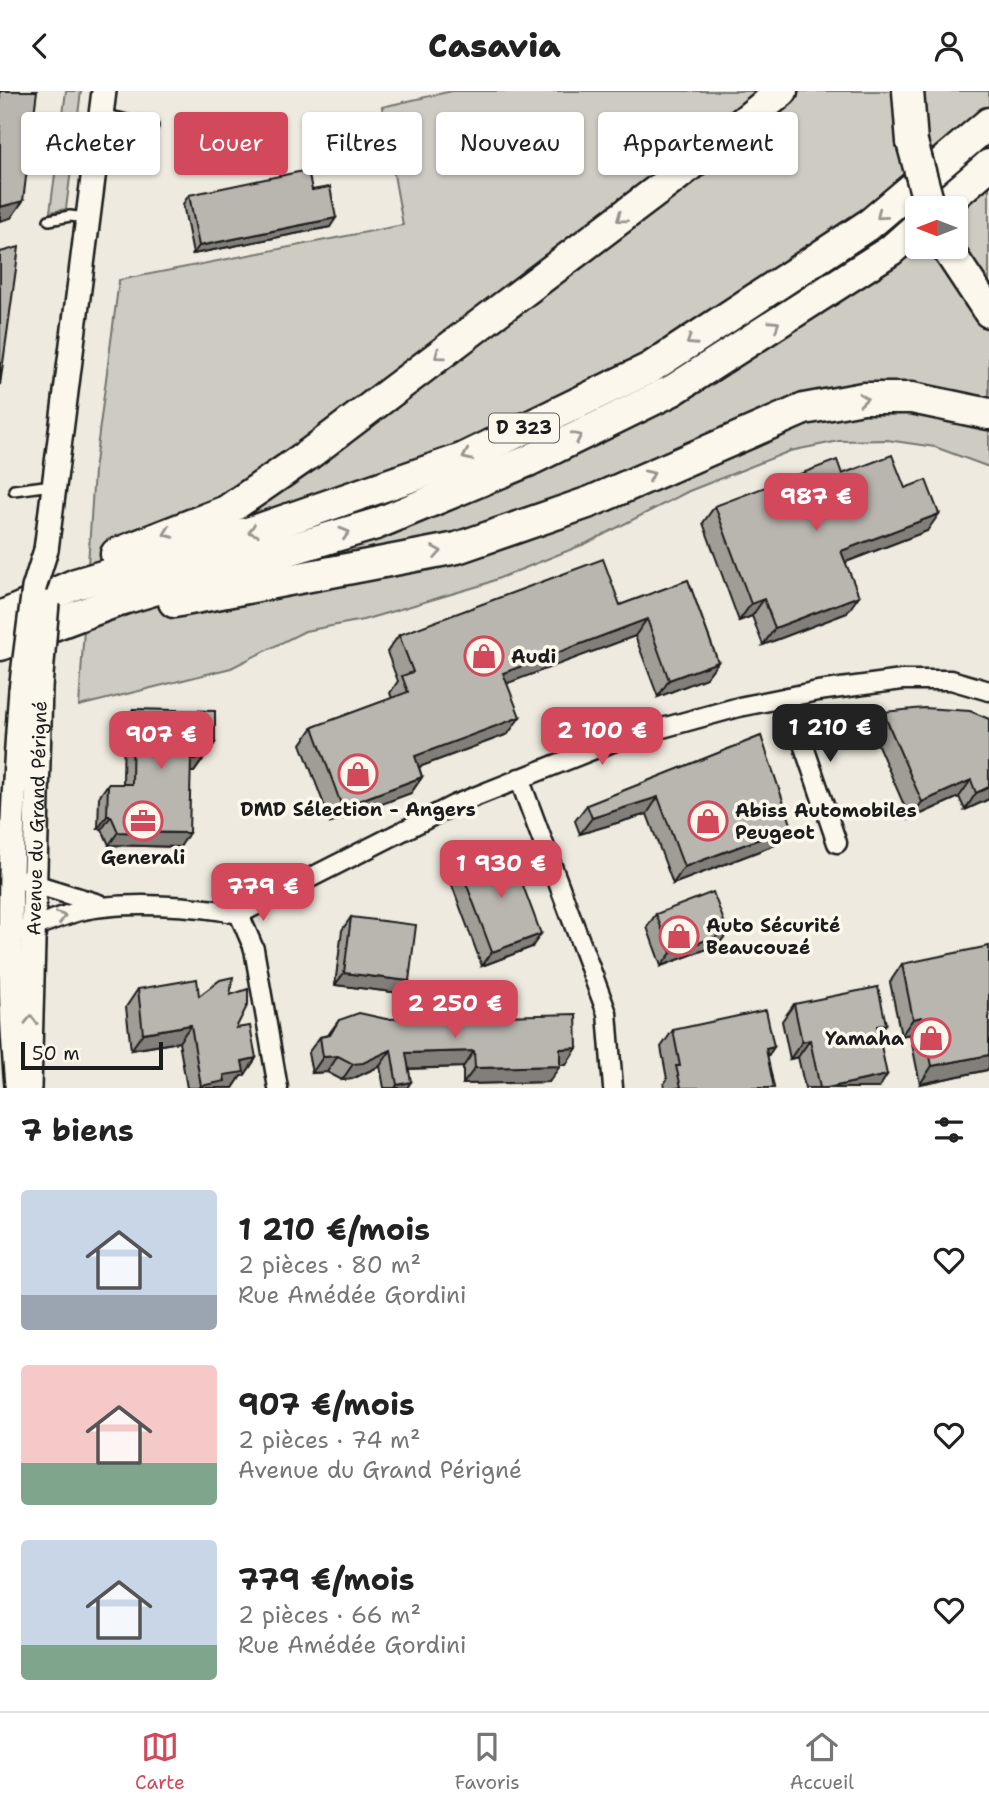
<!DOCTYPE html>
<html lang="fr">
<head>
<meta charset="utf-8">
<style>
	:root { --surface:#fff; --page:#f6f6f6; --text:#222; --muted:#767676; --line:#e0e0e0; --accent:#d1495b }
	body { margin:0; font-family:"Shantell Sans",sans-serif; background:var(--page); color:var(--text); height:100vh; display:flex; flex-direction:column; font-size:26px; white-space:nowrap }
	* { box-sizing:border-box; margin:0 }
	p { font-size:23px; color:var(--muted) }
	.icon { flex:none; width:38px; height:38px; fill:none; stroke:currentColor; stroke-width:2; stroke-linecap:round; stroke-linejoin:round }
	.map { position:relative; height:997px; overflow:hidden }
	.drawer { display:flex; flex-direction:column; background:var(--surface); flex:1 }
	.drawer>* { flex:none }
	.hud { position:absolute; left:21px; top:21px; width:948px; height:63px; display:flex; gap:14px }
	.needle { width:46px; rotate:270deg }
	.buttons { position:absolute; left:905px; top:105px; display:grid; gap:14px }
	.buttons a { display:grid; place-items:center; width:63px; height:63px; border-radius:7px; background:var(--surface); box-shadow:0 2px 5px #0004; font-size:35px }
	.scale { position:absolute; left:21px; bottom:18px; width:142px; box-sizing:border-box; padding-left:7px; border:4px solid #1c1c1c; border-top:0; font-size:19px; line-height:24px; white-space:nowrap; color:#1c1c1c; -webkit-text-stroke:5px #fbf7ec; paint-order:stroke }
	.price { position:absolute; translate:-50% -60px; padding:0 16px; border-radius:14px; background:var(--accent); color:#fff; font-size:23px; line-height:46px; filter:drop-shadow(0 2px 4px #0008) }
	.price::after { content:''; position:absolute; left:50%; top:42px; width:21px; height:16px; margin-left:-10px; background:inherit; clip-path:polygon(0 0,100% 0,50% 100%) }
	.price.active { background:#222; color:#fff }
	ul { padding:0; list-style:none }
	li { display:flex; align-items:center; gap:21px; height:175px; padding:0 21px }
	li span { display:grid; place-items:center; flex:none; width:196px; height:140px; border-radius:7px; color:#555 }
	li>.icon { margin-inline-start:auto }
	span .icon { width:84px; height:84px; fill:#fffc; stroke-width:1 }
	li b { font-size:30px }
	h2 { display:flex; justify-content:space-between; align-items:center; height:84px; padding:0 21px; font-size:30px }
	.pill { padding:0 24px; border-radius:7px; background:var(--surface); box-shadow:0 2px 5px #0004; font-size:24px; line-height:63px }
	.pill.active { background:var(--accent); color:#fff }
	header { display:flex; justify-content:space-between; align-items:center; height:91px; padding:0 21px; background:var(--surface); font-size:32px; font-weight:800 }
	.tabs { display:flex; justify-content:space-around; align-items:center; height:98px; border-top:2px solid var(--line); background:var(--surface); font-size:19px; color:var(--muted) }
	.tabs a { display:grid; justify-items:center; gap:4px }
	.tabs .active { color:var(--accent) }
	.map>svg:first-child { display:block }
	.green { fill:#ceccc2; stroke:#75746f; stroke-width:2; fill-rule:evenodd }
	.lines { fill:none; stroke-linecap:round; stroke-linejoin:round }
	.service-casing { stroke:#1c1c1c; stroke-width:14 }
	.minor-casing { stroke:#1c1c1c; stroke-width:23 }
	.tertiary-casing { stroke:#1c1c1c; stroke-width:28 }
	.trunk-casing { stroke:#1c1c1c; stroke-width:35 }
	.service { stroke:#fbf7ec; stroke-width:9 }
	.minor { stroke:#fbf7ec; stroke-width:18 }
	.tertiary { stroke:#fbf7ec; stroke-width:23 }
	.trunk { stroke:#fbf7ec; stroke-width:30 }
	.tertiary-bridge-casing { stroke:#1c1c1c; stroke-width:28; stroke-linecap:butt }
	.trunk-bridge-casing { stroke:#1c1c1c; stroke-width:35; stroke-linecap:butt }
	.tertiary-bridge { stroke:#fbf7ec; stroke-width:23 }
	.trunk-bridge { stroke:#fbf7ec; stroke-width:30 }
	.wall { fill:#9f9d96; stroke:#1c1c1c; stroke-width:2 }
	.shaded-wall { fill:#827f7a; stroke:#1c1c1c; stroke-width:2 }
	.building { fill:#b9b6af; stroke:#1c1c1c; stroke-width:2 }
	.oneway { stroke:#97948e }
	.labels { text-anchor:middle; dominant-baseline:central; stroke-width:7; stroke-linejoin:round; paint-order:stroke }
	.shield { fill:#fbf7ec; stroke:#5f5e5a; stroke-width:2 }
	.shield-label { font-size:18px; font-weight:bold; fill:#1c1c1c }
	.poi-label { font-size:19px; font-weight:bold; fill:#1c1c1c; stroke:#fbf7ec; text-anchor:start }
	.street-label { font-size:19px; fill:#1c1c1c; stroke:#fbf7ec }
</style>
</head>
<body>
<header><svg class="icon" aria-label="back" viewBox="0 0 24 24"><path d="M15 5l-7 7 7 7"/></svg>Casavia<svg class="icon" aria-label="person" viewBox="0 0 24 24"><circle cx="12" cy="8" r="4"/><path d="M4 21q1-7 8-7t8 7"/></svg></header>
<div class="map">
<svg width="989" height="997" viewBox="0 0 989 997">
	<rect width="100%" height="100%" fill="#eeeadf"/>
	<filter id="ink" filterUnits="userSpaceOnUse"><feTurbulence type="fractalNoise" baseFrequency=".0143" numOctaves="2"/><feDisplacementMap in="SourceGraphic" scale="14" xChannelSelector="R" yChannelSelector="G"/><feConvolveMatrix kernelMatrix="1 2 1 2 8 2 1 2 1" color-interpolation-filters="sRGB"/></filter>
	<g filter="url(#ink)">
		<!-- green -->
		<g class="green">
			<path d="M66,0h15l-15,118 -16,3z"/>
			<path d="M452,0h537v376l-54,-20 -48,-7 -48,1 -49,10 -101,40 -102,52 -105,42 -119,35 -58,11 -74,37 -152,38 15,-235 25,-191 284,-55 -21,-118zM917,117h39v39h-39z"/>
		</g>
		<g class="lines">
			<!-- service casing -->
			<g class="service-casing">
				<g id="service">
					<path d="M103,24c18,2 32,9 50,11"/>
					<path d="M49,129l21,-4 16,2"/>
					<path d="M14,399l38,-5"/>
				</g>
			</g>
			<!-- minor casing -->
			<g class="minor-casing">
				<g id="minor">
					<path d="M787,606l50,146"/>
					<path d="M519,687l88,235 6,75"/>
					<path d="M12,786l87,27"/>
					<path d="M239,823l215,-109 161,-64 124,-34 79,-16 84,-11h49l38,11"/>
					<path d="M23,840c19,-7 38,-15 57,-20 41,-10 117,-6 159,3l15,35 24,139"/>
				</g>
			</g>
			<!-- tertiary casing -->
			<g class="tertiary-casing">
				<g id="tertiary">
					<path d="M46,459l58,-459"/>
					<path d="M17,994c-12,-130 -6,-264 4,-395"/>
					<path id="s1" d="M29,997l11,-401"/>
				</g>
			</g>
			<!-- trunk casing -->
			<g class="trunk-casing">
				<g id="trunk">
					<path d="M908,0l4,51"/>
					<path d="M939,117l50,-43"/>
					<path d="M946,156l43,65"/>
					<path d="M116,463l110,-43 83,-57 366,-277 107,-86"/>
					<path d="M174,511l283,-54 133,-46 214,-93 59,-11h49l77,16"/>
					<path d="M0,526l76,-33 178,-53 208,-72 188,-91 221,-145 118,-100"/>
					<path d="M0,554l123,-46 253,-75 152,-63 145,-71 218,-140 26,-23"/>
				</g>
			</g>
			<!-- service -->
			<use href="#service" class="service"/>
			<!-- minor -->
			<use href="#minor" class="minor"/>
			<!-- tertiary -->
			<use href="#tertiary" class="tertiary"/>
			<!-- trunk -->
			<use href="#trunk" class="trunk"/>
			<!-- tertiary-bridge casing -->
			<g class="tertiary-bridge-casing">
				<g id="tertiary-bridge">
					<path d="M40,596l7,-84"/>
					<path d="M21,599l13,-102 12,-38"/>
				</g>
			</g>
			<!-- trunk-bridge casing -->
			<g class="trunk-bridge-casing">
				<path id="trunk-bridge" d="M912,51l18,66"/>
			</g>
			<!-- tertiary-bridge -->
			<use href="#tertiary-bridge" class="tertiary-bridge"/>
			<!-- trunk-bridge -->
			<use href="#trunk-bridge" class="trunk-bridge"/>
		</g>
		<!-- wall -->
		<g class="wall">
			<path d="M312,99l18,37 -137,27 -10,-50 6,-9z"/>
			<path d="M842,383l63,14 22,43 -81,31 1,51 -84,32 -11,-29 -13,5 -36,-98 12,-17z"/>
			<path d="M688,489l30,82 -12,16 -48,19 -23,-61 -128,47 1,51 -89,33 3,10 -11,16 -80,30 -30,-79 12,-17 79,-29 -2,-5 8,-12 -11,-29 12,-17 221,-30z"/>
			<path d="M133,618l82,34 -21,29h-4l-10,75 -71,-2 -7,-16h-4l1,-32 9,-13h15l1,-61z"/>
			<path d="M883,621l106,7v80l-24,11 -6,-13 -49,22 -39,-90z"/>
			<path d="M761,645l19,107 -107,41 -26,-70 -67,20 -5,-13 12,-16z"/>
			<path d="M460,776l72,80 -50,19 -32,-86z"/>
			<path d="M656,823l72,18 -10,13 -57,21 -14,-39z"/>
			<path d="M351,826l49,76 -65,-8 7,-55z"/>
			<path d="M902,873l85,106 -67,14 -10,-50 -9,2 -11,-54z"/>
			<path d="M138,898l61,7 31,-1 6,33 20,30 -12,18h-3l-8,12h-46l-8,-46 -48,8 -5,-43z"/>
			<path d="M794,913l92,20 -7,10v54h-74l-7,-31 -8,2 -8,-38z"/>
			<path d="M339,929l227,45h-6l-11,17 -86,2v-17l-55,2 -1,19h-23l-4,-22 -28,13 -10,1 -15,-8 -15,1 -4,-20 12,-16 8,-2z"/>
			<path d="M673,939l101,17 -7,10 7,31h-109l-1,-4 3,-5 -6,-32z"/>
		</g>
		<!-- shaded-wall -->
		<g class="shaded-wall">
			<path d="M23,110l-12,17 -11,3v-14z"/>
			<path d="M336,127l-6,9 -137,27 6,-8z"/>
			<path d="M939,423l-12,17 -97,37 11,-17z"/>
			<path d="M859,505l-12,17 -84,32 12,-17z"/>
			<path d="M764,508l-12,17 -13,5 12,-17z"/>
			<path d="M647,528l-12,17 -143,53 11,-16z"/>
			<path d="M718,571l-12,16 -48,19 11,-17z"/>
			<path d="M520,626l-12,17 -105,39 12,-17z"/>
			<path d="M211,652h4l-9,14h-4z"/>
			<path d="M191,668h12l-9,13h-13z"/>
			<path d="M422,686l-11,16 -80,30 11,-16z"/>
			<path d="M971,689l-12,17 -49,22 12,-17z"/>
			<path d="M989,696v12l-24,11 11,-17z"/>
			<path d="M658,706l-11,17 -67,20 12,-16z"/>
			<path d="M107,725h4l-9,13h-4z"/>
			<path d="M792,736l-12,16 -107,41 11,-17z"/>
			<path d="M118,741l71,1 -9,14 -71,-2z"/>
			<path d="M728,841l-10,13 -57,21 10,-13z"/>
			<path d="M541,843l-9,13 -50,19 10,-14z"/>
			<path d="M344,882l65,8 -9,12 -65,-8z"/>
			<path d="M922,926l-12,17 -9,2 12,-17z"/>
			<path d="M886,933l-13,18 4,-16z"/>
			<path d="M191,934l-12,17 -48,8 12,-17z"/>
			<path d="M810,949l-12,17 -8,2 12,-17z"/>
			<path d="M774,956l-12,18 4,-16z"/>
			<path d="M577,957l-11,17h-17l11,-16z"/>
			<path d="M391,959l-11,16 -28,13 -10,1 11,-16z"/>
			<path d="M474,960l-11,16 -68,2 11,-16z"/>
			<path d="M989,964v12l-2,3 -67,14 12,-18z"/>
			<path d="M338,965l-11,16 -15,1 11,-16z"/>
			<path d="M256,967l-12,18h-3l-8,12h-34l2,-2 23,-11 18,-14z"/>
			<path d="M560,975l-11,16 -86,2 12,-16z"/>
			<path d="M887,984l-8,13h-52z"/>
			<path d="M411,991l-4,6h-12l2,-3z"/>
		</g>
		<!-- building -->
		<g class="building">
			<path d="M0,0h37l-14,110 -23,6z"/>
			<path d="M308,79l4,20 18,-3 6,31 -137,28 -10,-51z"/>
			<path d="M19,156l-19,138v-133z"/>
			<path d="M892,364l13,33 21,-8 13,34 -98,37 18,45 -84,32 -11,-29 -13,5 -36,-98 122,-46 5,14z"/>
			<path d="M603,468l17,46 68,-25 30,82 -49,18 -22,-61 -144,54 17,44 -105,39 7,21 -80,30 -29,-80 95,-35 -6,-16 11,-4 -14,-37z"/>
			<path d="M924,617l46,3 19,8v68l-13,6 -5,-13 -49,22 -39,-90z"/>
			<path d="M133,618l82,2v32h-4l-8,16h-12l-2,74 -71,-1 -7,-16h-4l1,-32h24z"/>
			<path d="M761,645l31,91 -108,40 -26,-70 -66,21 -5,-13z"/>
			<path d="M509,757l32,86 -49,18 -32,-85z"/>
			<path d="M713,801l15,40 -57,21 -15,-39z"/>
			<path d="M351,826l65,8 -7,56 -65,-8z"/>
			<path d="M989,855v109l-57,11 -10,-49 -9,2 -11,-55z"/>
			<path d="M233,886l-3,18 18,-6v15l-12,24 14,-2 6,32 -14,3 2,11 -20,3 1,6 -24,5 -10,-61 -48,8 -5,-44 59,-10 2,17 21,-16z"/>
			<path d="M878,896l8,37 -9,2 10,49 -60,13h-7l-10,-48 -8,2 -8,-38z"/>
			<path d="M766,919l8,37 -8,2 8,39h-96l3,-1 -5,-21h4l-7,-36z"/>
			<path d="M359,922l27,6 190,-5 1,34 -17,1v17l-85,2 -1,-17 -68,2 5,29 -14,3 -6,-35 -28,13 -10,1 -15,-8 -15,1 -3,-20 10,-2 9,-15z"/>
		</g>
		<!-- one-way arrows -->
		<defs><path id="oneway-chevron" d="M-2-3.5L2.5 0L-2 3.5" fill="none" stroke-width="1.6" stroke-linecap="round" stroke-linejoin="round" transform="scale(1.75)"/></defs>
		<g class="oneway">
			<use href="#oneway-chevron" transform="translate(881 124) rotate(140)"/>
			<use href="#oneway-chevron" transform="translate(621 127) rotate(143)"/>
			<use href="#oneway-chevron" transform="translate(775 234) rotate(-33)"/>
			<use href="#oneway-chevron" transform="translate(691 250) rotate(147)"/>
			<use href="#oneway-chevron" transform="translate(439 264) rotate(143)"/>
			<use href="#oneway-chevron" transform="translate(863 308) rotate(-5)"/>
			<use href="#oneway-chevron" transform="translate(577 346) rotate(-26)"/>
			<use href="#oneway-chevron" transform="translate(467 365) rotate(156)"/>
			<use href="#oneway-chevron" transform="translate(650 384) rotate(-24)"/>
			<use href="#oneway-chevron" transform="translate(253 440) rotate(162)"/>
			<use href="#oneway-chevron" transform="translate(168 442) rotate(159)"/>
			<use href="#oneway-chevron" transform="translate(345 442) rotate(-17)"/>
			<use href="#oneway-chevron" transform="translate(437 461) rotate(-10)"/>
			<use href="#oneway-chevron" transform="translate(61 826) rotate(-18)"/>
			<use href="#oneway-chevron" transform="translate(31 929) rotate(-89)"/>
		</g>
	</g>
	<!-- icons -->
	<defs>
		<g id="shop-ring" transform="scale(2.0125)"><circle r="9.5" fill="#fbf7ec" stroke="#d1495b" stroke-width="1.5"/><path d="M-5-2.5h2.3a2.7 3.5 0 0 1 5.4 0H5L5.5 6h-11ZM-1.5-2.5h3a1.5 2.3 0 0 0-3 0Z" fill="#d1495b"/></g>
		<g id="office-ring" transform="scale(2.0125)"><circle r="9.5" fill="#fbf7ec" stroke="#d1495b" stroke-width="1.5"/><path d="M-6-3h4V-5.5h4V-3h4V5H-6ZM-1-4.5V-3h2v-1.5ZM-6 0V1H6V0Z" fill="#d1495b"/></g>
	</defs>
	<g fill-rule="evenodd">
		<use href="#shop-ring" x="484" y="565"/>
		<use href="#shop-ring" x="358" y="683"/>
		<use href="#office-ring" x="143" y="730"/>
		<use href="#shop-ring" x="708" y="730"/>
		<use href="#shop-ring" x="679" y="845"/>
		<use href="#shop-ring" x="931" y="947"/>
	</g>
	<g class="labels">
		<!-- shield labels -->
		<rect class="shield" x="489" y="322.5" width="70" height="29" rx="5"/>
		<g class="shield-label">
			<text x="524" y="337">D 323</text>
		</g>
		<!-- poi labels -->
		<g class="poi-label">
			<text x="511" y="565">Audi</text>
			<text x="358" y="718" text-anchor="middle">DMD Sélection - Angers</text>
			<text x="735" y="719">Abiss Automobiles<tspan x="735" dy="22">Peugeot</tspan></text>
			<text x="143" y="766" text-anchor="middle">Generali</text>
			<text x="706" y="834">Auto Sécurité<tspan x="706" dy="22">Beaucouzé</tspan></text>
			<text x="904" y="947" text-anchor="end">Yamaha</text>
		</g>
		<!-- street labels -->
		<g class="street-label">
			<text stroke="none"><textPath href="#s1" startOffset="270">Avenue du Grand Périgné</textPath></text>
		</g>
	</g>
</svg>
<div class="buttons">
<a><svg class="needle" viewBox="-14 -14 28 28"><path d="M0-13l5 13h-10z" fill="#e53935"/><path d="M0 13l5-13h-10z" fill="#767676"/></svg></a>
</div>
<div class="scale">50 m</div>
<b class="price" style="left:816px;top:442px">987 €</b>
<b class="price active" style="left:830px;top:673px">1 210 €</b>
<b class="price" style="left:602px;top:676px">2 100 €</b>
<b class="price" style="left:161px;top:680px">907 €</b>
<b class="price" style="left:501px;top:809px">1 930 €</b>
<b class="price" style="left:263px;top:832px">779 €</b>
<b class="price" style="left:455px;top:949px">2 250 €</b>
<div class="hud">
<a class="pill">Acheter</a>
<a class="pill active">Louer</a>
<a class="pill">Filtres</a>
<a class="pill">Nouveau</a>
<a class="pill">Appartement</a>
</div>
</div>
<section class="drawer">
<h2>7 biens<svg class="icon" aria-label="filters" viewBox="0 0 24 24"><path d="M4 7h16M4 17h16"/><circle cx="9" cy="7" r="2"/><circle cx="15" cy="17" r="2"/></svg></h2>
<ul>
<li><span style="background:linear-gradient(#c9d6e8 75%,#9aa5b1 0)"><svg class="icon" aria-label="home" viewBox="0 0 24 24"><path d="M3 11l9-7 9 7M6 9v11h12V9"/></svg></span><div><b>1 210 €/mois</b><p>2 pièces · 80 m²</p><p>Rue Amédée Gordini</p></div><svg class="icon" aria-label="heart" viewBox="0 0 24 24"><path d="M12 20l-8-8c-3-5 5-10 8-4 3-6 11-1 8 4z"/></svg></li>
<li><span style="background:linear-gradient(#f6c9c9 70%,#7fa58c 0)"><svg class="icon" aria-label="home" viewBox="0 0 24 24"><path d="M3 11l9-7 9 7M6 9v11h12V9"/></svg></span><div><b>907 €/mois</b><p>2 pièces · 74 m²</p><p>Avenue du Grand Périgné</p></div><svg class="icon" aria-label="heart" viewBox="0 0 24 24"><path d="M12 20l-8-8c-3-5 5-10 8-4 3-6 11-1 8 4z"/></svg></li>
<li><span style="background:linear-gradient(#c9d6e8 75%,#7fa58c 0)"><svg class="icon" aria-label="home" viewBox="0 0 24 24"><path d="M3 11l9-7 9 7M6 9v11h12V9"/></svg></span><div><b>779 €/mois</b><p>2 pièces · 66 m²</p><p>Rue Amédée Gordini</p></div><svg class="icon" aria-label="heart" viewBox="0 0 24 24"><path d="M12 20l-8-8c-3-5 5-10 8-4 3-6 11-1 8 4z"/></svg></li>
</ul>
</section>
<nav class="tabs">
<a class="active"><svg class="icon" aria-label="map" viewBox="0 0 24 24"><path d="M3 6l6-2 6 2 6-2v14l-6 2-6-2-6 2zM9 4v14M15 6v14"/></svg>Carte</a>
<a><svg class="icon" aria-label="saved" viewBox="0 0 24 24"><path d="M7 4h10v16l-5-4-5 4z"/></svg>Favoris</a>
<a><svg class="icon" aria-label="home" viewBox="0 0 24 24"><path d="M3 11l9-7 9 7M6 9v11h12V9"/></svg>Accueil</a>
</nav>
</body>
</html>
